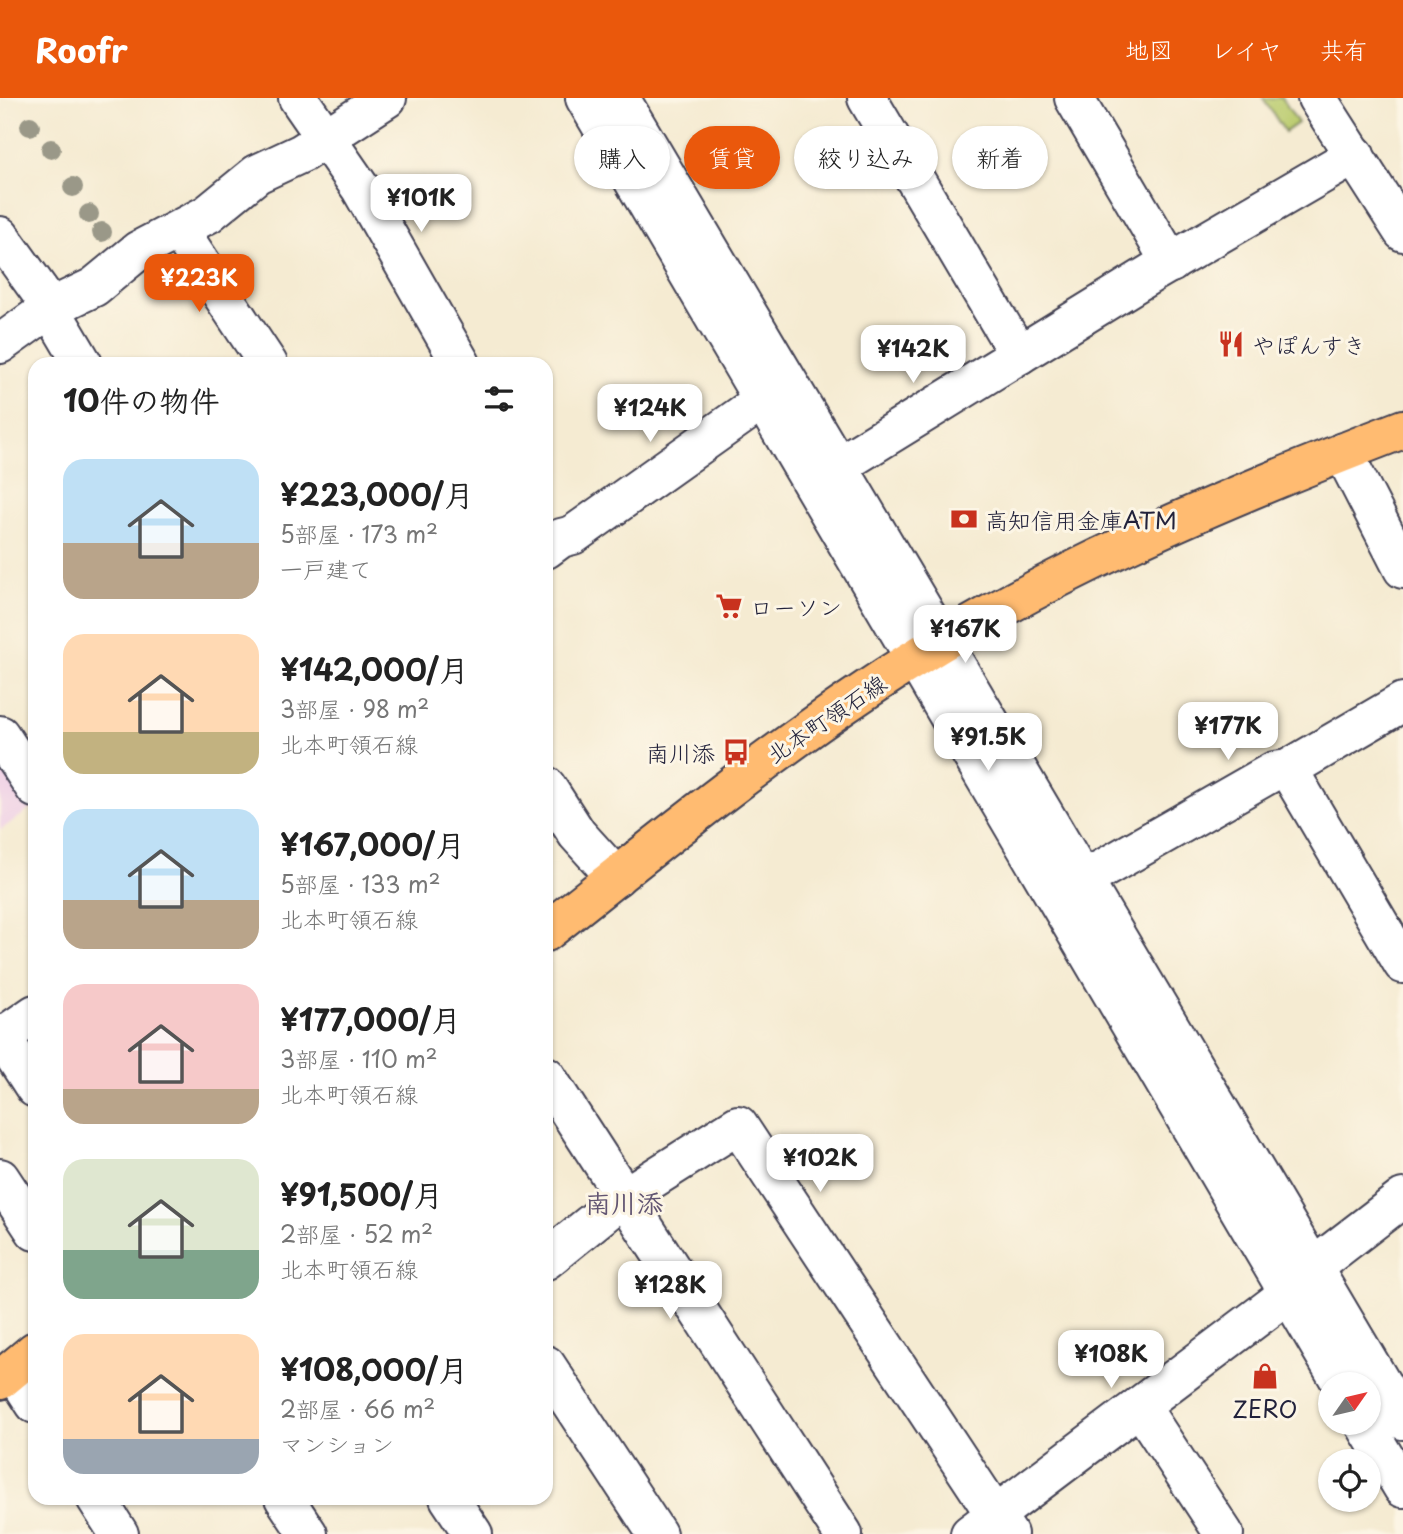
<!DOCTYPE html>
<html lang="ja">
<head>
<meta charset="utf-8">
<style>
	:root { --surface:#fff; --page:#f6f6f6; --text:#222; --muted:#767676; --accent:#ea580c }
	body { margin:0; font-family:"Playpen Sans","Klee One",sans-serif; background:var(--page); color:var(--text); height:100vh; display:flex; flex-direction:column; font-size:26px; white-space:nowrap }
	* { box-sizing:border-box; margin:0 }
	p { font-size:23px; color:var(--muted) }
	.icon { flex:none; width:38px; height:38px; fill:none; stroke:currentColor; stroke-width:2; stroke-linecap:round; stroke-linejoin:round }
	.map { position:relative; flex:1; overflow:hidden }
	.drawer { position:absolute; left:28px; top:259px; width:525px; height:1148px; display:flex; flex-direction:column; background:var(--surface); border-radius:21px; box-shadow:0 2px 5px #0004 }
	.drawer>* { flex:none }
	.banner { position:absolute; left:574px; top:28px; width:665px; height:63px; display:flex; gap:14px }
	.needle { width:46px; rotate:56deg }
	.fabs { position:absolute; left:1318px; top:1274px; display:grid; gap:14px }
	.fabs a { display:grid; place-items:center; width:63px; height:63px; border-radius:50%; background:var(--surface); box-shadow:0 2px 5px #0004; font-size:35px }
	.price { position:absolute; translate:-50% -60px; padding:0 16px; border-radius:14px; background:#fff; color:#222; font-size:23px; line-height:46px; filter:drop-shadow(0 2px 4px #0008) }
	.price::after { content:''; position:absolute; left:50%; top:42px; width:21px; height:16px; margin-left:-10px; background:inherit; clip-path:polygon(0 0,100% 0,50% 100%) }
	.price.current { background:var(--accent); color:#fff }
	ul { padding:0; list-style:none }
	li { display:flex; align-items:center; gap:21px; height:175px; padding:0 35px }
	li span { display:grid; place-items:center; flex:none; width:196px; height:140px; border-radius:21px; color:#555 }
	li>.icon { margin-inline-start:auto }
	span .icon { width:84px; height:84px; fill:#fffc; stroke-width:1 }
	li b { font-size:30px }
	h2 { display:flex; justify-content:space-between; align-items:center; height:84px; padding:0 35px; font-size:30px }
	.pill { padding:0 24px; border-radius:32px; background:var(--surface); box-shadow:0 2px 5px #0004; font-size:24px; line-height:63px }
	.pill.current { background:var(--accent); color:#fff }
	header { display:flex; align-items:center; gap:42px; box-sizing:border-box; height:98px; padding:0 35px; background:var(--accent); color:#fff }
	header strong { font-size:33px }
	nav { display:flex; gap:38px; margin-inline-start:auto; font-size:24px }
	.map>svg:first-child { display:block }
	.built { fill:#efd0e6 }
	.green { fill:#bbcc6f; stroke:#6e7755; stroke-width:2 }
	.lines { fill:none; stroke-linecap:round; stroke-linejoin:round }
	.minor-casing { stroke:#424052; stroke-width:42 }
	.major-casing { stroke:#424052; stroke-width:42 }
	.minor { stroke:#fff; stroke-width:38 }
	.major { stroke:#ffbb71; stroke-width:38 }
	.tree { fill:#9a9888 }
	.labels { text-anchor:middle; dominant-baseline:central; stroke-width:6; stroke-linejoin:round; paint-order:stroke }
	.poi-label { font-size:23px; fill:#22223b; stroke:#fcf5e5; text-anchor:start }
	.street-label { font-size:23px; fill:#22223b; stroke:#fcf5e5 }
	.quarter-label { font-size:26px; font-weight:bold; fill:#625572; stroke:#fcf5e5 }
</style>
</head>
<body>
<header>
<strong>Roofr</strong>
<nav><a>地図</a><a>レイヤ</a><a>共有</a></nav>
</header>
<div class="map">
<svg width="1403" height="1436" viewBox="0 0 1403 1436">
	<rect width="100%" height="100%" fill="#fcf5e5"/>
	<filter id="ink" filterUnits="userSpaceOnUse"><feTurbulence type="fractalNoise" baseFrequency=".0143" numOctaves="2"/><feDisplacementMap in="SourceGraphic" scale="14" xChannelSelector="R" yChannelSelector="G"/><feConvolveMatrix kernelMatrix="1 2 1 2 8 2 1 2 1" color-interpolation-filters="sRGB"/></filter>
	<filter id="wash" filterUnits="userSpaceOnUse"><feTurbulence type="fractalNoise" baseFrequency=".00686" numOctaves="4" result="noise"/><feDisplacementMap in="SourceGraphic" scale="28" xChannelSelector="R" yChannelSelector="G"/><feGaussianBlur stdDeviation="1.57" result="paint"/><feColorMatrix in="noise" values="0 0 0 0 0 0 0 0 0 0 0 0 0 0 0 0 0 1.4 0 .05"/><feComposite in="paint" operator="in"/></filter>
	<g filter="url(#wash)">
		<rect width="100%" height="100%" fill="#f5ebd2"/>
		<!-- built -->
		<path class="built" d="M0,659l34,50 -34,23z"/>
		<!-- green -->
		<path class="green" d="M1263,0h19l16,25 -13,9z"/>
	</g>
	<g filter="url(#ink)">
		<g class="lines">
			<!-- minor casing -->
			<g class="minor-casing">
				<g id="minor">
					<path d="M298,0l63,91 100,175"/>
					<path d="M585,0l757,1286"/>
					<path d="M620,0l783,1322"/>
					<path d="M867,0l152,257"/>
					<path d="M1074,0l97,165"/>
					<path d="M1317,0l86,134"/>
					<path d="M179,132l89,134"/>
					<path d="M0,138l41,57 42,71"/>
					<path d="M0,246l50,-36 44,-21 45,-37 69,-36 49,-40 45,-21 85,-55"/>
					<path d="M1343,354l60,117"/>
					<path d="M838,368l314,-193 203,-118"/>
					<path d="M546,451l15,-11 12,-3 190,-135"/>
					<path d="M0,637l35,53"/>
					<path d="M1288,671l115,195"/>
					<path d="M546,688l31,48 39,43"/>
					<path d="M1085,781l189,-108 14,-2 115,-67"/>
					<path d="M0,936l35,54"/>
					<path d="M2,939l33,-23"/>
					<path d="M546,978l297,458"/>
					<path d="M0,1080l35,53"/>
					<path d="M546,1162l78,-63 114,-72 270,409"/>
					<path d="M1312,1170l91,-70"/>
					<path d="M546,1267l111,169"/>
					<path d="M13,1272l22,34"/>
					<path d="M1140,1308l84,128"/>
					<path d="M1364,1325l39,65"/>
					<path d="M96,1400l23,36"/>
					<path d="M284,1400l24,36"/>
					<path d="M449,1400l24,36"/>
					<path d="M970,1436l318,-240"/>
				</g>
			</g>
			<!-- major casing -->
			<g class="major-casing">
				<g id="major">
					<path d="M546,834c105,-83 209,-168 320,-242 165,-111 352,-190 537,-261"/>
					<path d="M0,1282l35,-29"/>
				</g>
			</g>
			<!-- minor -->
			<use href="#minor" class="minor"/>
			<!-- major -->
			<use href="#major" class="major"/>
		</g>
		<!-- trees -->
		<g class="tree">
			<circle cx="30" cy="28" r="10"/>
			<circle cx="51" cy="51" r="10"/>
			<circle cx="73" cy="89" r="10"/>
			<circle cx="89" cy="116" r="10"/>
			<circle cx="102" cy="134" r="10"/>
		</g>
	</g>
	<!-- icons -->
	<defs>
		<g id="restaurant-bare" transform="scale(2.1)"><path d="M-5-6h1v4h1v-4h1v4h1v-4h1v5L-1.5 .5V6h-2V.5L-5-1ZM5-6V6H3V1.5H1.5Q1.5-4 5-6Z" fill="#c8321e" stroke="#fcf5e5" stroke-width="2.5" paint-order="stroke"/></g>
		<g id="bank-bare" transform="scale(2.1)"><path d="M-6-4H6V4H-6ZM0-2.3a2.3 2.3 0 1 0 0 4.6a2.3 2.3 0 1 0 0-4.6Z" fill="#c8321e" stroke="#fcf5e5" stroke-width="2.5" paint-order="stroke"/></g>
		<g id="supermarket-bare" transform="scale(2.1)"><path d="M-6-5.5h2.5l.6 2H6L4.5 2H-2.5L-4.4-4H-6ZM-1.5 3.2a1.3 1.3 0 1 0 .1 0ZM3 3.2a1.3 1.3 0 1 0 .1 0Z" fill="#c8321e" stroke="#fcf5e5" stroke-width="2.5" paint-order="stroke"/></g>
		<g id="bus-bare" transform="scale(2.1)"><path d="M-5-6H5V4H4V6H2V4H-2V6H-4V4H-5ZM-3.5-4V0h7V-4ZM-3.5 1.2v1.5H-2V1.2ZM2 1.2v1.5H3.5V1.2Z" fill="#c8321e" stroke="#fcf5e5" stroke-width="2.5" paint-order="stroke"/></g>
		<g id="shop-bare" transform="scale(2.1)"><path d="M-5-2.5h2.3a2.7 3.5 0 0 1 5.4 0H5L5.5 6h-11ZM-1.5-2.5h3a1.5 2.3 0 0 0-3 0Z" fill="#c8321e" stroke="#fcf5e5" stroke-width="2.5" paint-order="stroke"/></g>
	</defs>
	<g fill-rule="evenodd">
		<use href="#restaurant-bare" x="1231" y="246"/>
		<use href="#bank-bare" x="964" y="421"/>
		<use href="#supermarket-bare" x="729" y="508"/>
		<use href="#bus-bare" x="736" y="654"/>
		<use href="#shop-bare" x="1265" y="1278"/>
	</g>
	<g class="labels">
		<!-- poi labels -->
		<g class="poi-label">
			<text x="1252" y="246">やぽんすき</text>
			<text x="985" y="421">高知信用金庫ATM</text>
			<text x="750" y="508">ローソン</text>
			<text x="715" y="654" text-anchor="end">南川添</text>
			<text x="1265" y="1310" text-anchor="middle">ZERO</text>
		</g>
		<!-- street labels -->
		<g class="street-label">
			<text transform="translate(826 620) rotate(-34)">北本町領石線</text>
		</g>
		<!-- quarter labels -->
		<g class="quarter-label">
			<text x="624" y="1104">南川添</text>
		</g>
	</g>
</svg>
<div class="fabs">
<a><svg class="needle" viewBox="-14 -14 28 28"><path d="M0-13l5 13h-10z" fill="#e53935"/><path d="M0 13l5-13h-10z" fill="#767676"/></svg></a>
<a><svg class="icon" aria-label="locate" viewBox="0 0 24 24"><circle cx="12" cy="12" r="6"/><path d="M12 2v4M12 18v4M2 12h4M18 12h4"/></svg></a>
</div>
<b class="price" style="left:421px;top:136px">¥101K</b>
<b class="price current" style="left:199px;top:216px">¥223K</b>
<b class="price" style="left:913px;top:287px">¥142K</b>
<b class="price" style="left:650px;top:346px">¥124K</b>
<b class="price" style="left:965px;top:567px">¥167K</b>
<b class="price" style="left:1228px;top:664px">¥177K</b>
<b class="price" style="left:988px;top:675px">¥91.5K</b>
<b class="price" style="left:820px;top:1096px">¥102K</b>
<b class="price" style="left:670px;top:1223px">¥128K</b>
<b class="price" style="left:1111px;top:1292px">¥108K</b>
<div class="banner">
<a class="pill">購入</a>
<a class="pill current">賃貸</a>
<a class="pill">絞り込み</a>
<a class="pill">新着</a>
</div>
<section class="drawer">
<h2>10件の物件<svg class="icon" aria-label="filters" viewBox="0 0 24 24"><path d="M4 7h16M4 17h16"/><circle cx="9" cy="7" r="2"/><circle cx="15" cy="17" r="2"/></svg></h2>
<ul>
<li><span style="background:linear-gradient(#bfe0f5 60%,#b9a48a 0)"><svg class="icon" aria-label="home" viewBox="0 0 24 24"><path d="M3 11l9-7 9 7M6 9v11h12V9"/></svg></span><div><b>¥223,000/月</b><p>5部屋 · 173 m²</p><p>一戸建て</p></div></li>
<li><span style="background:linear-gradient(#ffd9b3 70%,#c2b280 0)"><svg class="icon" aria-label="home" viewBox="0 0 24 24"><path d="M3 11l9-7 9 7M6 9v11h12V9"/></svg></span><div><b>¥142,000/月</b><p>3部屋 · 98 m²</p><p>北本町領石線</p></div></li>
<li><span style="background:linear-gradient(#bfe0f5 65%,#b9a48a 0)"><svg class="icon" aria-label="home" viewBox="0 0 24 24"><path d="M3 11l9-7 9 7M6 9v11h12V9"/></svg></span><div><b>¥167,000/月</b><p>5部屋 · 133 m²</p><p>北本町領石線</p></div></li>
<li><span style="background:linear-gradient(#f6c9c9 75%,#b9a48a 0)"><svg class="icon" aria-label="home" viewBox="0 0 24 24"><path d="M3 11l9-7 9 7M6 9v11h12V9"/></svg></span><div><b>¥177,000/月</b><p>3部屋 · 110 m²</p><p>北本町領石線</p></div></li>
<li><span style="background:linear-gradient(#dfe7d0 65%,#7fa58c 0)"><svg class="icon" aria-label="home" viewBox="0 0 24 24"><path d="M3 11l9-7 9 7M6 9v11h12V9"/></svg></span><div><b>¥91,500/月</b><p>2部屋 · 52 m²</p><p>北本町領石線</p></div></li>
<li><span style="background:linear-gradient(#ffd9b3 75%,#9aa5b1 0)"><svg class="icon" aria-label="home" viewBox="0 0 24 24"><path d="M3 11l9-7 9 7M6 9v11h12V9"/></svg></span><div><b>¥108,000/月</b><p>2部屋 · 66 m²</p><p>マンション</p></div></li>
</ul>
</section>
</div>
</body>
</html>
